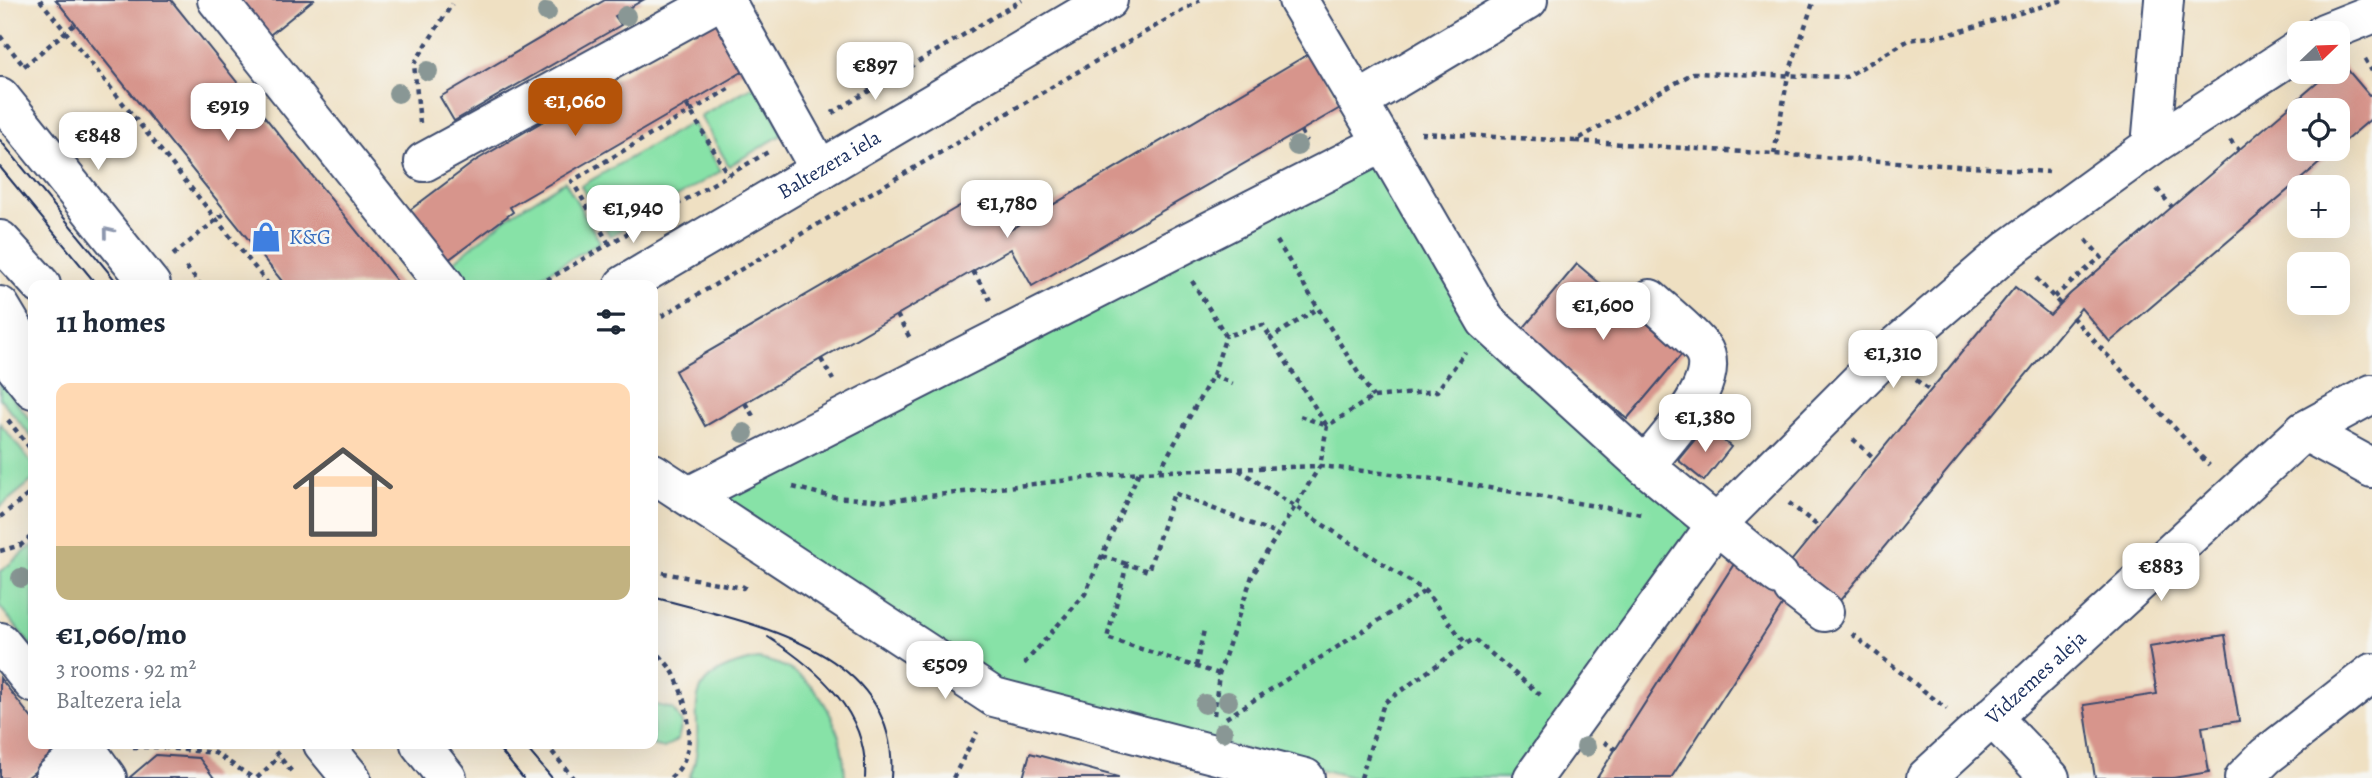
<!DOCTYPE html>
<html lang="en">
<head>
<meta charset="utf-8">
<style>
	:root { --surface:#fff; --page:#f6f6f7; --text:#1f2937; --muted:#747a83; --line:#e0e1e3; --accent:#b45309 }
	body { margin:0; font-family:Alegreya,serif; background:var(--page); color:var(--text); height:100vh; display:flex; flex-direction:column; font-size:26px; white-space:nowrap }
	* { box-sizing:border-box; margin:0 }
	p { font-size:23px; color:var(--muted) }
	.icon { flex:none; width:38px; height:38px; fill:none; stroke:currentColor; stroke-width:2; stroke-linecap:round; stroke-linejoin:round }
	.map { position:relative; flex:1; overflow:hidden }
	.panel { position:absolute; left:28px; top:280px; width:630px; height:469px; display:flex; flex-direction:column; background:var(--surface); border-radius:14px; box-shadow:0 7px 28px #0002 }
	.panel>* { flex:none }
	.needle { width:46px; rotate:67deg }
	.buttons { position:absolute; left:2287px; top:21px; display:grid; gap:14px }
	.buttons a { display:grid; place-items:center; width:63px; height:63px; border-radius:14px; background:var(--surface); box-shadow:0 7px 28px #0002; font-size:35px }
	.price { position:absolute; translate:-50% -60px; padding:0 16px; border-radius:14px; background:#fff; color:#222; font-size:23px; line-height:46px; filter:drop-shadow(0 2px 4px #0008) }
	.price::after { content:''; position:absolute; left:50%; top:42px; width:21px; height:16px; margin-left:-10px; background:inherit; clip-path:polygon(0 0,100% 0,50% 100%) }
	.price.active { background:var(--accent); color:#fff }
	ul { padding:0; list-style:none }
	li { display:grid; align-content:center; gap:14px; height:371px; padding:0 28px }
	li+li { border-top:2px solid var(--line) }
	li span { display:grid; place-items:center; height:217px; border-radius:14px; color:#555 }
	li>.icon { margin-inline-start:auto }
	span .icon { width:126px; height:126px; fill:#fffc; stroke-width:1 }
	li b { font-size:30px }
	h2 { display:flex; justify-content:space-between; align-items:center; height:84px; padding:0 28px; font-size:30px }
	.map>svg:first-child { display:block }
	.green { fill:#87e2a7; stroke:#518882; stroke-width:2 }
	.building { fill:#d7958c }
	.lines { fill:none; stroke-linecap:round; stroke-linejoin:round }
	.minor-casing { stroke:#3b4a6d; stroke-width:42 }
	.highway-casing { stroke:#3b4a6d; stroke-width:42 }
	.path { stroke:#3b4a6d; stroke-width:4.5; stroke-dasharray:5 5; stroke-linecap:butt }
	.minor { stroke:#fff; stroke-width:38 }
	.highway { stroke:#fff; stroke-width:38 }
	.tram { stroke:#1b2f5e; stroke-width:2 }
	.tree { fill:#899795 }
	.oneway { stroke:#8d97ae }
	.labels { text-anchor:middle; dominant-baseline:central; stroke-width:5; stroke-linejoin:round; paint-order:stroke }
	.street-label { font-size:21px; fill:#1b2f5e; stroke:#f6f6f2 }
	.shop-label { font-size:21px; fill:#366cbe; stroke:#f6f6f2; text-anchor:start }
</style>
</head>
<body>
<div class="map">
<svg width="2372" height="778" viewBox="0 0 2372 778">
	<rect width="100%" height="100%" fill="#f6f6f2"/>
	<filter id="ink" filterUnits="userSpaceOnUse"><feTurbulence type="fractalNoise" baseFrequency=".0143" numOctaves="2"/><feDisplacementMap in="SourceGraphic" scale="14" xChannelSelector="R" yChannelSelector="G"/><feConvolveMatrix kernelMatrix="1 2 1 2 8 2 1 2 1" color-interpolation-filters="sRGB"/></filter>
	<filter id="wash" filterUnits="userSpaceOnUse"><feTurbulence type="fractalNoise" baseFrequency=".00686" numOctaves="4" result="noise"/><feDisplacementMap in="SourceGraphic" scale="28" xChannelSelector="R" yChannelSelector="G"/><feGaussianBlur stdDeviation="1.57" result="paint"/><feColorMatrix in="noise" values="0 0 0 0 0 0 0 0 0 0 0 0 0 0 0 0 0 1.4 0 .05"/><feComposite in="paint" operator="in"/></filter>
	<g filter="url(#wash)">
		<rect width="100%" height="100%" fill="#efe0c2"/>
		<!-- green -->
		<g class="green">
			<path d="M757,84l26,50 -54,32 -29,-50z"/>
			<path d="M692,122l29,49 -111,65 -29,-50z"/>
			<path d="M1377,158l105,175 220,197 -185,248h-162l-352,-90 -289,-189z"/>
			<path d="M565,181l35,61 -74,43h-69l-14,-15 70,-57z"/>
			<path d="M0,382l33,41v16l-33,-41z"/>
			<path d="M0,423l33,42v15l-33,27z"/>
			<path d="M33,545v103l-33,-41v-35z"/>
			<path d="M758,659c60,9 85,65 87,119h-156c27,-57 -29,-100 69,-119z"/>
			<path d="M657,705l16,4 9,14 -4,16 -14,9 -17,-4h6v-38z"/>
		</g>
		<g id="blocks">
			<!-- building -->
			<g class="building">
				<path d="M56,0h115l229,285h-115z"/>
				<path d="M236,0h77l-47,38z"/>
				<path d="M605,0h38l-28,16 6,9 -167,96 -14,-24z"/>
				<path d="M720,18l29,50 -239,139 3,5 -69,51 -38,-50 69,-52z"/>
				<path d="M1310,53l32,54 -310,179 -21,-37 -306,177 -30,-55 307,-178 23,40z"/>
				<path d="M2341,62l28,33 3,-1v24l-34,29v-37h-38v39h36l-226,193 -29,-34 -243,295 -51,-5 -116,180h-74l137,-214 36,23 245,-300 35,28 20,-21 260,-222h8z"/>
				<path d="M1577,264l79,67 4,-6 27,23 -60,71 -106,-88z"/>
				<path d="M1706,426l25,21 -27,34 -26,-21z"/>
				<path d="M2225,635l14,86 -37,6 7,45 -36,6h-78l-11,-73 73,-11 -8,-47z"/>
				<path d="M0,678l33,42v24h19l7,8 -32,26h-27z"/>
				<path d="M1030,753l88,24v1h-95z"/>
				<path d="M156,755l43,3 15,20h-85z"/>
			</g>
		</g>
	</g>
	<g filter="url(#ink)">
		<use href="#blocks" fill-opacity="0" stroke="#3b4a6d" stroke-width="2"/>
		<g class="lines">
			<!-- minor casing -->
			<g class="minor-casing">
				<g id="minor">
					<path d="M217,0l228,285"/>
					<path d="M725,0l95,170"/>
					<path d="M2324,33l48,-19"/>
					<path d="M0,97l151,188"/>
					<path d="M1359,101l169,-101"/>
					<path d="M1383,143l103,178 159,145 134,110"/>
					<path d="M2151,146l13,-146"/>
					<path d="M424,162l296,-162"/>
					<path id="s1" d="M624,285l484,-285"/>
					<path d="M0,348l33,41"/>
					<path d="M2304,431l68,37"/>
					<path d="M1645,466c19,-25 76,-81 59,-115 -7,-12 -42,-41 -54,-52"/>
					<path d="M653,473l341,224 311,81"/>
					<path d="M689,496l694,-353 -85,-143"/>
					<path d="M1793,588l31,24"/>
					<path d="M0,642l33,41"/>
					<path d="M1992,717l58,61"/>
					<path d="M83,744l24,34"/>
					<path d="M54,778l33,-29"/>
					<path d="M1533,778l182,-252 170,-170 124,-107 142,-103 149,-97"/>
					<path id="s2" d="M1926,778l378,-347 68,-37"/>
					<path d="M2244,778l22,-22 106,-83"/>
				</g>
			</g>
			<!-- highway casing -->
			<g class="highway-casing">
				<g id="highway">
					<path d="M0,240l41,45"/>
					<path d="M0,306l33,55"/>
					<path d="M323,744l28,34"/>
					<path d="M420,744l27,34"/>
				</g>
			</g>
			<!-- path -->
			<g class="path">
				<path d="M40,0l229,285"/>
				<path d="M0,36l23,29"/>
				<path d="M2365,59l7,12"/>
				<path d="M24,66l51,-42"/>
				<path d="M687,105l41,70"/>
				<path d="M832,113l190,-113"/>
				<path d="M420,123l-6,-59 38,-60"/>
				<path d="M1301,131l6,10"/>
				<path d="M1421,133l154,8 118,-68 153,4 63,-37 42,-6 112,-34"/>
				<path d="M2230,140l9,10"/>
				<path d="M1576,141l473,31"/>
				<path d="M1774,154l14,-78 26,-76"/>
				<path d="M2157,189l15,18"/>
				<path d="M2086,240l20,23"/>
				<path d="M1277,241l41,67"/>
				<path d="M609,244l-37,-63 160,-94"/>
				<path d="M173,255l53,-43"/>
				<path d="M186,267l15,18"/>
				<path d="M973,271l17,29"/>
				<path d="M2036,278l24,26"/>
				<path d="M1192,281l34,55 37,-11 8,13"/>
				<path d="M538,285l230,-133"/>
				<path d="M2054,297l47,-40"/>
				<path d="M897,315l14,25"/>
				<path d="M2072,317l137,148"/>
				<path d="M653,321l547,-321"/>
				<path d="M821,359l12,21"/>
				<path d="M1213,375l20,9"/>
				<path d="M1916,380l14,11"/>
				<path d="M745,403l10,16"/>
				<path d="M1300,416l27,10 -56,-88 47,-30 55,89"/>
				<path d="M8,420l25,32"/>
				<path d="M1853,439l22,20"/>
				<path d="M1239,470l186,121 41,53 8,-5 70,59"/>
				<path d="M1159,471l54,-96 13,-39"/>
				<path d="M1139,472l181,-6 123,14 199,34"/>
				<path d="M793,487l40,10 52,4 254,-29 -54,122 -62,71"/>
				<path d="M1789,503l30,24"/>
				<path d="M0,517l33,-26"/>
				<path d="M0,551l21,-6 12,-10"/>
				<path d="M1102,556l25,8"/>
				<path d="M653,571l90,17 4,-7"/>
				<path d="M1852,634l95,75"/>
				<path d="M653,648c7,8 16,17 21,26 14,30 27,80 -4,104"/>
				<path d="M1196,666l8,-36"/>
				<path d="M1219,674l-112,-36 20,-74 21,7 26,-78 103,41"/>
				<path d="M1214,715l5,-41 33,-98 68,-110 7,-40 46,-29 64,-6 28,-39"/>
				<path d="M1226,718l199,-127"/>
				<path d="M1604,742l11,7"/>
				<path d="M269,744l23,28"/>
				<path d="M546,744l27,34"/>
				<path d="M133,747h24l58,6 38,25"/>
				<path d="M257,778l22,-21"/>
				<path d="M953,778l24,-46"/>
				<path d="M1361,778l23,-75 82,-59"/>
			</g>
			<!-- minor -->
			<use href="#minor" class="minor"/>
			<!-- highway -->
			<use href="#highway" class="highway"/>
			<!-- tram -->
			<g class="tram">
				<path d="M0,140l119,145"/>
				<path d="M0,167l97,118"/>
				<path d="M653,597c95,26 248,51 238,181"/>
				<path d="M768,637c50,32 101,76 97,141"/>
				<path d="M495,744l28,34"/>
				<path d="M523,744l29,34"/>
			</g>
		</g>
		<!-- trees -->
		<g class="tree">
			<circle cx="547" cy="12" r="10"/>
			<circle cx="626" cy="16" r="10"/>
			<circle cx="428" cy="71" r="10"/>
			<circle cx="398" cy="93" r="10"/>
			<circle cx="1297" cy="146" r="10"/>
			<circle cx="744" cy="433" r="10"/>
			<circle cx="21" cy="578" r="10"/>
			<circle cx="1228" cy="701" r="10"/>
			<circle cx="1205" cy="704" r="10"/>
			<circle cx="1223" cy="732" r="10"/>
			<circle cx="1586" cy="747" r="10"/>
		</g>
		<!-- one-way arrows -->
		<defs><path id="oneway-chevron" d="M-2-3.5L2.5 0L-2 3.5" fill="none" stroke-width="1.6" stroke-linecap="round" stroke-linejoin="round" transform="scale(1.75)"/></defs>
		<use class="oneway" href="#oneway-chevron" transform="translate(108 232) rotate(-129)"/>
	</g>
	<!-- icons -->
	<defs>
		<g id="shop-bare" transform="scale(2.415)"><path d="M-5-2.5h2.3a2.7 3.5 0 0 1 5.4 0H5L5.5 6h-11ZM-1.5-2.5h3a1.5 2.3 0 0 0-3 0Z" fill="#3f7fe0" stroke="#f6f6f2" stroke-width="2.5" paint-order="stroke"/></g>
	</defs>
	<g fill-rule="evenodd">
		<use href="#shop-bare" x="266" y="237"/>
	</g>
	<g class="labels">
		<!-- street labels -->
		<g class="street-label">
			<text stroke="none"><textPath href="#s1" startOffset="238">Baltezera iela</textPath></text>
			<text stroke="none"><textPath href="#s2" startOffset="149">Vidzemes aleja</textPath></text>
		</g>
		<!-- shop labels -->
		<g class="shop-label">
			<text x="289" y="237">K&amp;G</text>
		</g>
	</g>
</svg>
<div class="buttons">
<a><svg class="needle" viewBox="-14 -14 28 28"><path d="M0-13l5 13h-10z" fill="#e53935"/><path d="M0 13l5-13h-10z" fill="#747a83"/></svg></a>
<a><svg class="icon" aria-label="locate" viewBox="0 0 24 24"><circle cx="12" cy="12" r="6"/><path d="M12 2v4M12 18v4M2 12h4M18 12h4"/></svg></a>
<a>+</a>
<a>−</a>
</div>
<b class="price" style="left:875px;top:102px">€897</b>
<b class="price active" style="left:575px;top:138px">€1,060</b>
<b class="price" style="left:228px;top:143px">€919</b>
<b class="price" style="left:98px;top:172px">€848</b>
<b class="price" style="left:1007px;top:240px">€1,780</b>
<b class="price" style="left:633px;top:245px">€1,940</b>
<b class="price" style="left:1603px;top:342px">€1,600</b>
<b class="price" style="left:1893px;top:390px">€1,310</b>
<b class="price" style="left:1705px;top:454px">€1,380</b>
<b class="price" style="left:2161px;top:603px">€883</b>
<b class="price" style="left:945px;top:701px">€509</b>
<section class="panel">
<h2>11 homes<svg class="icon" aria-label="filters" viewBox="0 0 24 24"><path d="M4 7h16M4 17h16"/><circle cx="9" cy="7" r="2"/><circle cx="15" cy="17" r="2"/></svg></h2>
<ul>
<li><span style="background:linear-gradient(#ffd9b3 75%,#c2b280 0)"><svg class="icon" aria-label="home" viewBox="0 0 24 24"><path d="M3 11l9-7 9 7M6 9v11h12V9"/></svg></span><div><b>€1,060/mo</b><p>3 rooms · 92 m²</p><p>Baltezera iela</p></div></li>
</ul>
</section>
</div>
</body>
</html>
